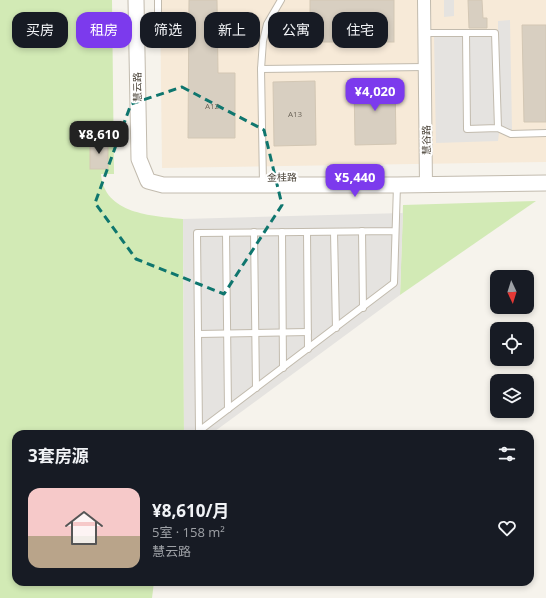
<!DOCTYPE html>
<html lang="zh">
<head>
<meta charset="utf-8">
<style>
	:root { --surface:#171b24; --page:#20242c; --text:#f1f3f6; --muted:#9ea1a6; --line:#363941; --accent:#7c3aed }
	body { margin:0; font-family:"Open Sans","Noto Sans SC",sans-serif; background:var(--page); color:var(--text); height:100vh; display:flex; flex-direction:column; font-size:15px; white-space:nowrap }
	* { box-sizing:border-box; margin:0 }
	p { font-size:13px; color:var(--muted) }
	.icon { flex:none; width:22px; height:22px; fill:none; stroke:currentColor; stroke-width:2; stroke-linecap:round; stroke-linejoin:round }
	.map { position:relative; flex:1; overflow:hidden }
	.sheet { position:absolute; left:12px; top:430px; width:522px; height:156px; display:flex; flex-direction:column; background:var(--surface); border-radius:12px; box-shadow:0 2px 6px #0003 }
	.sheet>* { flex:none }
	.guide { position:absolute; left:12px; top:12px; width:522px; height:36px; display:flex; gap:8px }
	.needle { width:26px; rotate:176deg }
	.fabs { position:absolute; left:490px; top:270px; display:grid; gap:8px }
	.fabs a { display:grid; place-items:center; width:44px; height:44px; border-radius:8px; background:var(--surface); box-shadow:0 2px 6px #0003; font-size:20px }
	.price { position:absolute; translate:-50% -34px; padding:0 9px; border-radius:8px; background:var(--accent); color:#fff; font-size:13px; line-height:26px; filter:drop-shadow(0 1px 2px #0008) }
	.price::after { content:''; position:absolute; left:50%; top:24px; width:12px; height:9px; margin-left:-6px; background:inherit; clip-path:polygon(0 0,100% 0,50% 100%) }
	.price.current { background:#222; color:#fff }
	ul { padding:0; list-style:none }
	li { display:flex; align-items:center; gap:12px; height:100px; padding:0 16px }
	li+li { border-top:1px solid var(--line) }
	li span { display:grid; place-items:center; flex:none; width:112px; height:80px; border-radius:12px; color:#555 }
	li>.icon { margin-inline-start:auto }
	span .icon { width:48px; height:48px; fill:#fffc; stroke-width:1 }
	li b { font-size:17px }
	h2 { display:flex; justify-content:space-between; align-items:center; height:48px; padding:0 16px; font-size:17px }
	.pill { padding:0 14px; border-radius:12px; background:var(--surface); box-shadow:0 2px 6px #0003; font-size:14px; line-height:36px }
	.pill.current { background:var(--accent); color:#fff }
	.map>svg:first-child { display:block }
	.commercial { fill:#f7ead8 }
	.green { fill:#d2eab5 }
	.parking { fill:#e5e3e0 }
	.building { fill:#d8cfc1; stroke:#d3c7b4 }
	.lines { fill:none; stroke-linecap:round; stroke-linejoin:round }
	.service-casing { stroke:#c2bbae; stroke-width:8 }
	.minor-casing { stroke:#c2bbae; stroke-width:14 }
	.tertiary-casing { stroke:#c2bbae; stroke-width:17 }
	.service { stroke:#fff; stroke-width:6 }
	.minor { stroke:#fff; stroke-width:12 }
	.tertiary { stroke:#fff; stroke-width:15 }
	.marked { fill:none; stroke:#0f766e; stroke-width:3; stroke-dasharray:8 5; stroke-linejoin:round }
	.labels { text-anchor:middle; dominant-baseline:central; stroke-width:4; stroke-linejoin:round; paint-order:stroke }
	.number-label { font-size:8px; fill:#6e675b }
	.street-label { font-size:10px; fill:#4b4439; stroke:#fff }
</style>
</head>
<body>
<div class="map">
<svg width="546" height="598" viewBox="0 0 546 598">
	<rect width="100%" height="100%" fill="#f6f3ec"/>
	<!-- commercial -->
	<path class="commercial" d="M160,0h386v162l-384,6z"/>
	<!-- green -->
	<g class="green">
		<path d="M0,0h112l2,174h-13c3,40 51,42 82,45l1,215h-168v148h138l-2,16h-152z"/>
		<path d="M536,201l-136,94 3,-90z"/>
	</g>
	<!-- parking -->
	<g class="parking">
		<path d="M444,0h10v16l-10,1z"/>
		<path d="M510,20l2,110 -13,3 -1,8 -62,2 -2,-107h51l13,-3v-12z"/>
		<path d="M403,213l-3,82 -189,139h-27l-1,-215z"/>
	</g>
	<!-- building -->
	<g class="building">
		<path d="M189,0h28l1,73h17v65h-47z"/>
		<rect x="310" y="0" width="84" height="42"/>
		<path d="M468,0h14l1,18h4v10h-18z"/>
		<path d="M522,25h24v97h-22z"/>
		<path d="M354,80h41l1,64 -41,1z"/>
		<path d="M315,81l1,64 -42,1 -1,-64z"/>
		<rect x="90" y="141" width="18" height="28"/>
	</g>
	<g class="lines">
		<!-- service casing -->
		<g class="service-casing">
			<g id="service">
				<path d="M137,25l21,-1v-24"/>
				<path d="M425,33h41"/>
				<path d="M261,69l164,-2"/>
				<path d="M498,128l-3,-95h-29l1,96 31,-1 13,6 35,-1"/>
				<path d="M263,184l-2,-115 2,-28 4,-17 14,-24"/>
				<path d="M362,231l1,77"/>
				<path d="M395,231l-198,2 2,198 195,-148 3,-98"/>
				<path d="M254,232l2,156"/>
				<path d="M282,232l1,136"/>
				<path d="M307,232l1,117"/>
				<path d="M334,232l2,96"/>
				<path d="M226,233l2,176"/>
				<path d="M198,334l110,-2"/>
			</g>
		</g>
		<!-- minor casing -->
		<g class="minor-casing">
			<path id="minor" d="M424,0l2,185"/>
		</g>
		<!-- tertiary casing -->
		<g class="tertiary-casing">
			<path id="tertiary" d="M136,0l3,159 9,22 15,4h234l149,-2"/>
		</g>
		<!-- service -->
		<use href="#service" class="service"/>
		<!-- minor -->
		<use href="#minor" class="minor"/>
		<!-- tertiary -->
		<use href="#tertiary" class="tertiary"/>
	</g>
	<!-- marked area -->
	<path class="marked" d="M182,87l82,43 18,75 -58,89 -88,-35 -41,-56 36,-99z"/>
	<g class="labels">
		<!-- number labels -->
		<g class="number-label">
			<text x="212" y="105">A12</text>
			<text x="295" y="113">A13</text>
		</g>
		<!-- street labels -->
		<g class="street-label">
			<text transform="translate(137 87) rotate(-91)">慧云路</text>
			<text transform="translate(426 140) rotate(-91)">慧谷路</text>
			<text transform="translate(282 177) rotate(-1)">金桂路</text>
		</g>
	</g>
</svg>
<div class="fabs">
<a><svg class="needle" viewBox="-14 -14 28 28"><path d="M0-13l5 13h-10z" fill="#e53935"/><path d="M0 13l5-13h-10z" fill="#9ea1a6"/></svg></a>
<a><svg class="icon" aria-label="locate" viewBox="0 0 24 24"><circle cx="12" cy="12" r="6"/><path d="M12 2v4M12 18v4M2 12h4M18 12h4"/></svg></a>
<a><svg class="icon" aria-label="layers" viewBox="0 0 24 24"><path d="M12 4l9 5-9 5-9-5zM3 14l9 5 9-5"/></svg></a>
</div>
<b class="price" style="left:375px;top:112px">¥4,020</b>
<b class="price current" style="left:99px;top:155px">¥8,610</b>
<b class="price" style="left:355px;top:198px">¥5,440</b>
<div class="guide">
<a class="pill">买房</a>
<a class="pill current">租房</a>
<a class="pill">筛选</a>
<a class="pill">新上</a>
<a class="pill">公寓</a>
<a class="pill">住宅</a>
</div>
<section class="sheet">
<h2>3套房源<svg class="icon" aria-label="filters" viewBox="0 0 24 24"><path d="M4 7h16M4 17h16"/><circle cx="9" cy="7" r="2"/><circle cx="15" cy="17" r="2"/></svg></h2>
<ul>
<li><span style="background:linear-gradient(#f6c9c9 60%,#b9a48a 0)"><svg class="icon" aria-label="home" viewBox="0 0 24 24"><path d="M3 11l9-7 9 7M6 9v11h12V9"/></svg></span><div><b>¥8,610/月</b><p>5室 · 158 m²</p><p>慧云路</p></div><svg class="icon" aria-label="heart" viewBox="0 0 24 24"><path d="M12 20l-8-8c-3-5 5-10 8-4 3-6 11-1 8 4z"/></svg></li>
</ul>
</section>
</div>
</body>
</html>
